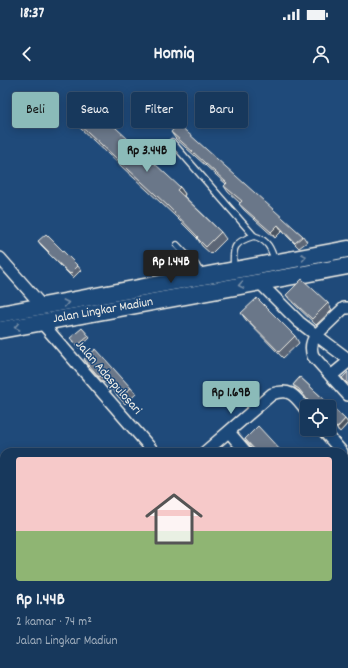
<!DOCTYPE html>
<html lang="id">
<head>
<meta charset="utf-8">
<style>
	:root { --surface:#17385c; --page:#244365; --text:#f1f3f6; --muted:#9eacbb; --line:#365272; --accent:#8bbbb9 }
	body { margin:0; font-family:Dekko,sans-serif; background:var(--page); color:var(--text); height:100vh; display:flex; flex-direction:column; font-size:15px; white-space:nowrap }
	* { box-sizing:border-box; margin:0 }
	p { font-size:13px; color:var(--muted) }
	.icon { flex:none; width:22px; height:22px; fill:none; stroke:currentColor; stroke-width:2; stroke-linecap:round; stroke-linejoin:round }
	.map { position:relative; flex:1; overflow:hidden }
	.side { position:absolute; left:0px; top:368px; width:348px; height:220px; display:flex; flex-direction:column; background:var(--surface); border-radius:12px 12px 0 0; box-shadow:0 2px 10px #0003,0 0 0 1px var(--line) }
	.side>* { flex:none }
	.guide { position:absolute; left:12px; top:12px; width:324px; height:36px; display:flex; gap:8px }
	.fabs { position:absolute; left:300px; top:320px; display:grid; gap:8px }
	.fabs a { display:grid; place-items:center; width:36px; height:36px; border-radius:4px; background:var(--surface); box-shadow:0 2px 10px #0003,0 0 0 1px var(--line); font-size:20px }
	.price { position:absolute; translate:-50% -34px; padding:0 9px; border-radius:4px; background:var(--accent); color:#111; font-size:13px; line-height:26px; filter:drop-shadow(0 1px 2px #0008) }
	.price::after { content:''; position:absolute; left:50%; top:24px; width:12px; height:9px; margin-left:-6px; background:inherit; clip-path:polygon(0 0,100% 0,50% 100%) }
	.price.on { background:#222; color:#fff }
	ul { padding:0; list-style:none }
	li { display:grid; align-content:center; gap:8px; height:212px; padding:0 16px }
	li span { display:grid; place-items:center; height:124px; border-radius:4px; color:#555 }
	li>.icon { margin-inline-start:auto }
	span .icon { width:72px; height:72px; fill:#fffc; stroke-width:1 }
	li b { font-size:17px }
	.chip { padding:0 14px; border-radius:4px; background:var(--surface); box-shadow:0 2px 10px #0003,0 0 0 1px var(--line); font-size:14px; line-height:36px }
	.chip.on { background:var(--accent); color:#111 }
	.status { display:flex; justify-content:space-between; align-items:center; height:28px; padding:0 20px; background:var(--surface); direction:ltr }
	.status svg { height:11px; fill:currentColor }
	header { display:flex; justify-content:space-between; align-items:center; height:52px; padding:0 16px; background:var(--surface); font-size:18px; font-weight:700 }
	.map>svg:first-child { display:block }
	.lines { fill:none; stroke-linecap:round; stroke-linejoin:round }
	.service-casing { stroke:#f4f1e8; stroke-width:8 }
	.minor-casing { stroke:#f4f1e8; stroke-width:14 }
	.secondary-casing { stroke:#f4f1e8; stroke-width:19 }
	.service { stroke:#1f4a7a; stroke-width:5.5 }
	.minor { stroke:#1f4a7a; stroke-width:11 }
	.secondary { stroke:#1f4a7a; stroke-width:16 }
	.wall { fill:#5b6676; stroke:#f4f1e8 }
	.shaded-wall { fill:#4a5360; stroke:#f4f1e8 }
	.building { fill:#6a7789; stroke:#f4f1e8 }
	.oneway { stroke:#748da6 }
	.labels { text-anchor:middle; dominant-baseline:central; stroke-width:3; stroke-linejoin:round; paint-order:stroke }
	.street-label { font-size:13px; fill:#f4f1e8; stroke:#1f4a7a }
</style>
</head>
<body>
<div class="status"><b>18:37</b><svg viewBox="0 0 49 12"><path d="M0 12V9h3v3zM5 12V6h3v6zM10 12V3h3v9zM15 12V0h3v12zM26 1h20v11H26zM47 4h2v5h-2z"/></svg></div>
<header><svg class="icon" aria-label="back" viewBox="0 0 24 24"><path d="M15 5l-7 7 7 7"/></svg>Homiq<svg class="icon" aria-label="person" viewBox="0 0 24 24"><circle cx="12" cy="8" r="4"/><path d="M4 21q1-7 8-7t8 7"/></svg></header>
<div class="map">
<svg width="348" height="588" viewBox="0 0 348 588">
	<rect width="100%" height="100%" fill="#1f4a7a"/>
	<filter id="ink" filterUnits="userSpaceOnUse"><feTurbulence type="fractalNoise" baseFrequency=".025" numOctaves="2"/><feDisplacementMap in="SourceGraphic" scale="8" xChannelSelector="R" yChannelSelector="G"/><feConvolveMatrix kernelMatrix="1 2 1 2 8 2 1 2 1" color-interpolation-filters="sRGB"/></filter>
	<g filter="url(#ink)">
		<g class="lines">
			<!-- service casing -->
			<g class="service-casing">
				<g id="service">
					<path d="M172,62l82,94"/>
					<path d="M177,165l19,20 5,9"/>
					<path d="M234,188c-2,-21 0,-26 20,-32 14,4 17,13 21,25"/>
				</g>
			</g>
			<!-- minor casing -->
			<g class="minor-casing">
				<g id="minor">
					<path d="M0,178l43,49"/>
					<path d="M259,202l40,40 17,13 28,-27h4"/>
					<path d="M41,242l113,130"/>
					<path d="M348,279l-32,-24c-5,7 -6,13 -3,21l35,39"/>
					<path d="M331,296l17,-14"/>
					<path d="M322,349l20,23"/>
					<path d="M229,352l17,20"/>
					<path d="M205,372l67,-58c20,-7 24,4 35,17"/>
					<path d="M344,490l4,4"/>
					<path d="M330,584l4,4"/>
				</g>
			</g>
			<!-- secondary casing -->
			<g class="secondary-casing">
				<g id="secondary">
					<path d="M0,234l348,-65"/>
					<path d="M0,250l348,-64"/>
				</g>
			</g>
			<!-- service -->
			<use href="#service" class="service"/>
			<!-- minor -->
			<use href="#minor" class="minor"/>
			<!-- secondary -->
			<use href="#secondary" class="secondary"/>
		</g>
		<!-- wall -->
		<g class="wall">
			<path d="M75,40l105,67 5,7 -1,2 37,36 5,7 -15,15 -9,-8 -5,-8 -23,-23 -94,-87z"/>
			<path d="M171,52l132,104 4,6 -8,6 -17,-17 -7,7 -31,-28 -5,-6 1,-1 -12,-11 -4,-6 2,-2 -51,-46z"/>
			<path d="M38,161l40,25 3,4 -8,8 -22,-22 -3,-4 -7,-7z"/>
			<path d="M286,215l42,8 4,7 -16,15 -25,-24z"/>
			<path d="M241,233l54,23 4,7 -16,15 -37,-38z"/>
			<path d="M82,248l8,10 -11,10 -7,-7z"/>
			<path d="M84,279l47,29 5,6 -11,10 -20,-22 -1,1 -16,-17z"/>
			<path d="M300,297l45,42 3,4 -8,9 -11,-10v-15h-16l-11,-14 -6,-4 -3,-4z"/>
			<path d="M245,359l37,13h-26l-7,-8z"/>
			<path d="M344,398l4,4v77l-2,-3 -2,1v-38l2,-1 -2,-2z"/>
			<path d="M348,560v26l-2,2h-4l-3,-4h5v-21z"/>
		</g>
		<!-- shaded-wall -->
		<g class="shaded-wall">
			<path d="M180,107l5,7 -2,3 -6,-7z"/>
			<path d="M278,145l4,6 -7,7 -4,-6z"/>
			<path d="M345,339l3,4 -8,9 -3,-4z"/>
		</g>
		<!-- building -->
		<g class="building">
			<path d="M90,24l90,83 -3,3 44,42 -15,15 -9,-9 1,-1 -29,-30 -94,-87z"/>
			<path d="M178,44l125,112 -8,7 -17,-18 -7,7 -32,-28 3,-3 -18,-15 3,-3 -56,-51z"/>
			<path d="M46,154l32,32 -8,8 -22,-21 1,-1 -11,-11z"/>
			<path d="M302,199l26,24 -16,16 -26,-24z"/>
			<path d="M257,218l38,38 -16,16 -38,-39z"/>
			<path d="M82,248l7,8 -12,10 -7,-8z"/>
			<path d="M96,269l35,39 -11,9 -19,-21 -2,1 -15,-18z"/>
			<path d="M348,292v12l-6,-6z"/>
			<path d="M300,297l45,42 -8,9 -8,-7v-14h-15l-4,-4 -11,-14 -6,-4z"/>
			<path d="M258,346l24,26h-25l-12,-13z"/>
			<path d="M344,398l4,4v76l-4,-5v-34l2,-2 -2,-2z"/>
			<path d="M347,514l1,1v33l-4,-4v-27z"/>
			<path d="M348,560v19l-4,3v-19z"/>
		</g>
		<!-- one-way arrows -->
		<defs><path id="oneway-chevron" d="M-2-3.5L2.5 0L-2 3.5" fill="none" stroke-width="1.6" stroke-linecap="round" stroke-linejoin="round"/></defs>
		<g class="oneway">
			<use href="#oneway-chevron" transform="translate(304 177) rotate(-10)"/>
			<use href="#oneway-chevron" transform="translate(241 205) rotate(170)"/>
			<use href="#oneway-chevron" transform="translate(66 223) rotate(-11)"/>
			<use href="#oneway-chevron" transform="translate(17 247) rotate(169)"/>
		</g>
	</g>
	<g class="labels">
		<!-- street labels -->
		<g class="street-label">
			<text transform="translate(103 231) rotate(-10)">Jalan Lingkar Madiun</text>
			<text transform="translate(108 298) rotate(49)">Jalan Adaspulosari</text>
		</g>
	</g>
</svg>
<div class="fabs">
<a><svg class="icon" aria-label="locate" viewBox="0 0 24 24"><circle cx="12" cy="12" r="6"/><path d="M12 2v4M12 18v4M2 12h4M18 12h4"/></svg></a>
</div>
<b class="price" style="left:147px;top:93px">Rp 3.44B</b>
<b class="price on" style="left:171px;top:204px">Rp 1.44B</b>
<b class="price" style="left:231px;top:335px">Rp 1.69B</b>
<div class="guide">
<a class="chip on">Beli</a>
<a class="chip">Sewa</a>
<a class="chip">Filter</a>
<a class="chip">Baru</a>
</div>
<section class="side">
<ul>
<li><span style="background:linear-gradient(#f6c9c9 60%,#8fb573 0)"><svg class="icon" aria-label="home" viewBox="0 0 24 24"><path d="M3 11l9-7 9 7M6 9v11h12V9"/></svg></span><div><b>Rp 1.44B</b><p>2 kamar · 74 m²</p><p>Jalan Lingkar Madiun</p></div></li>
</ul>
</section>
</div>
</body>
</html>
